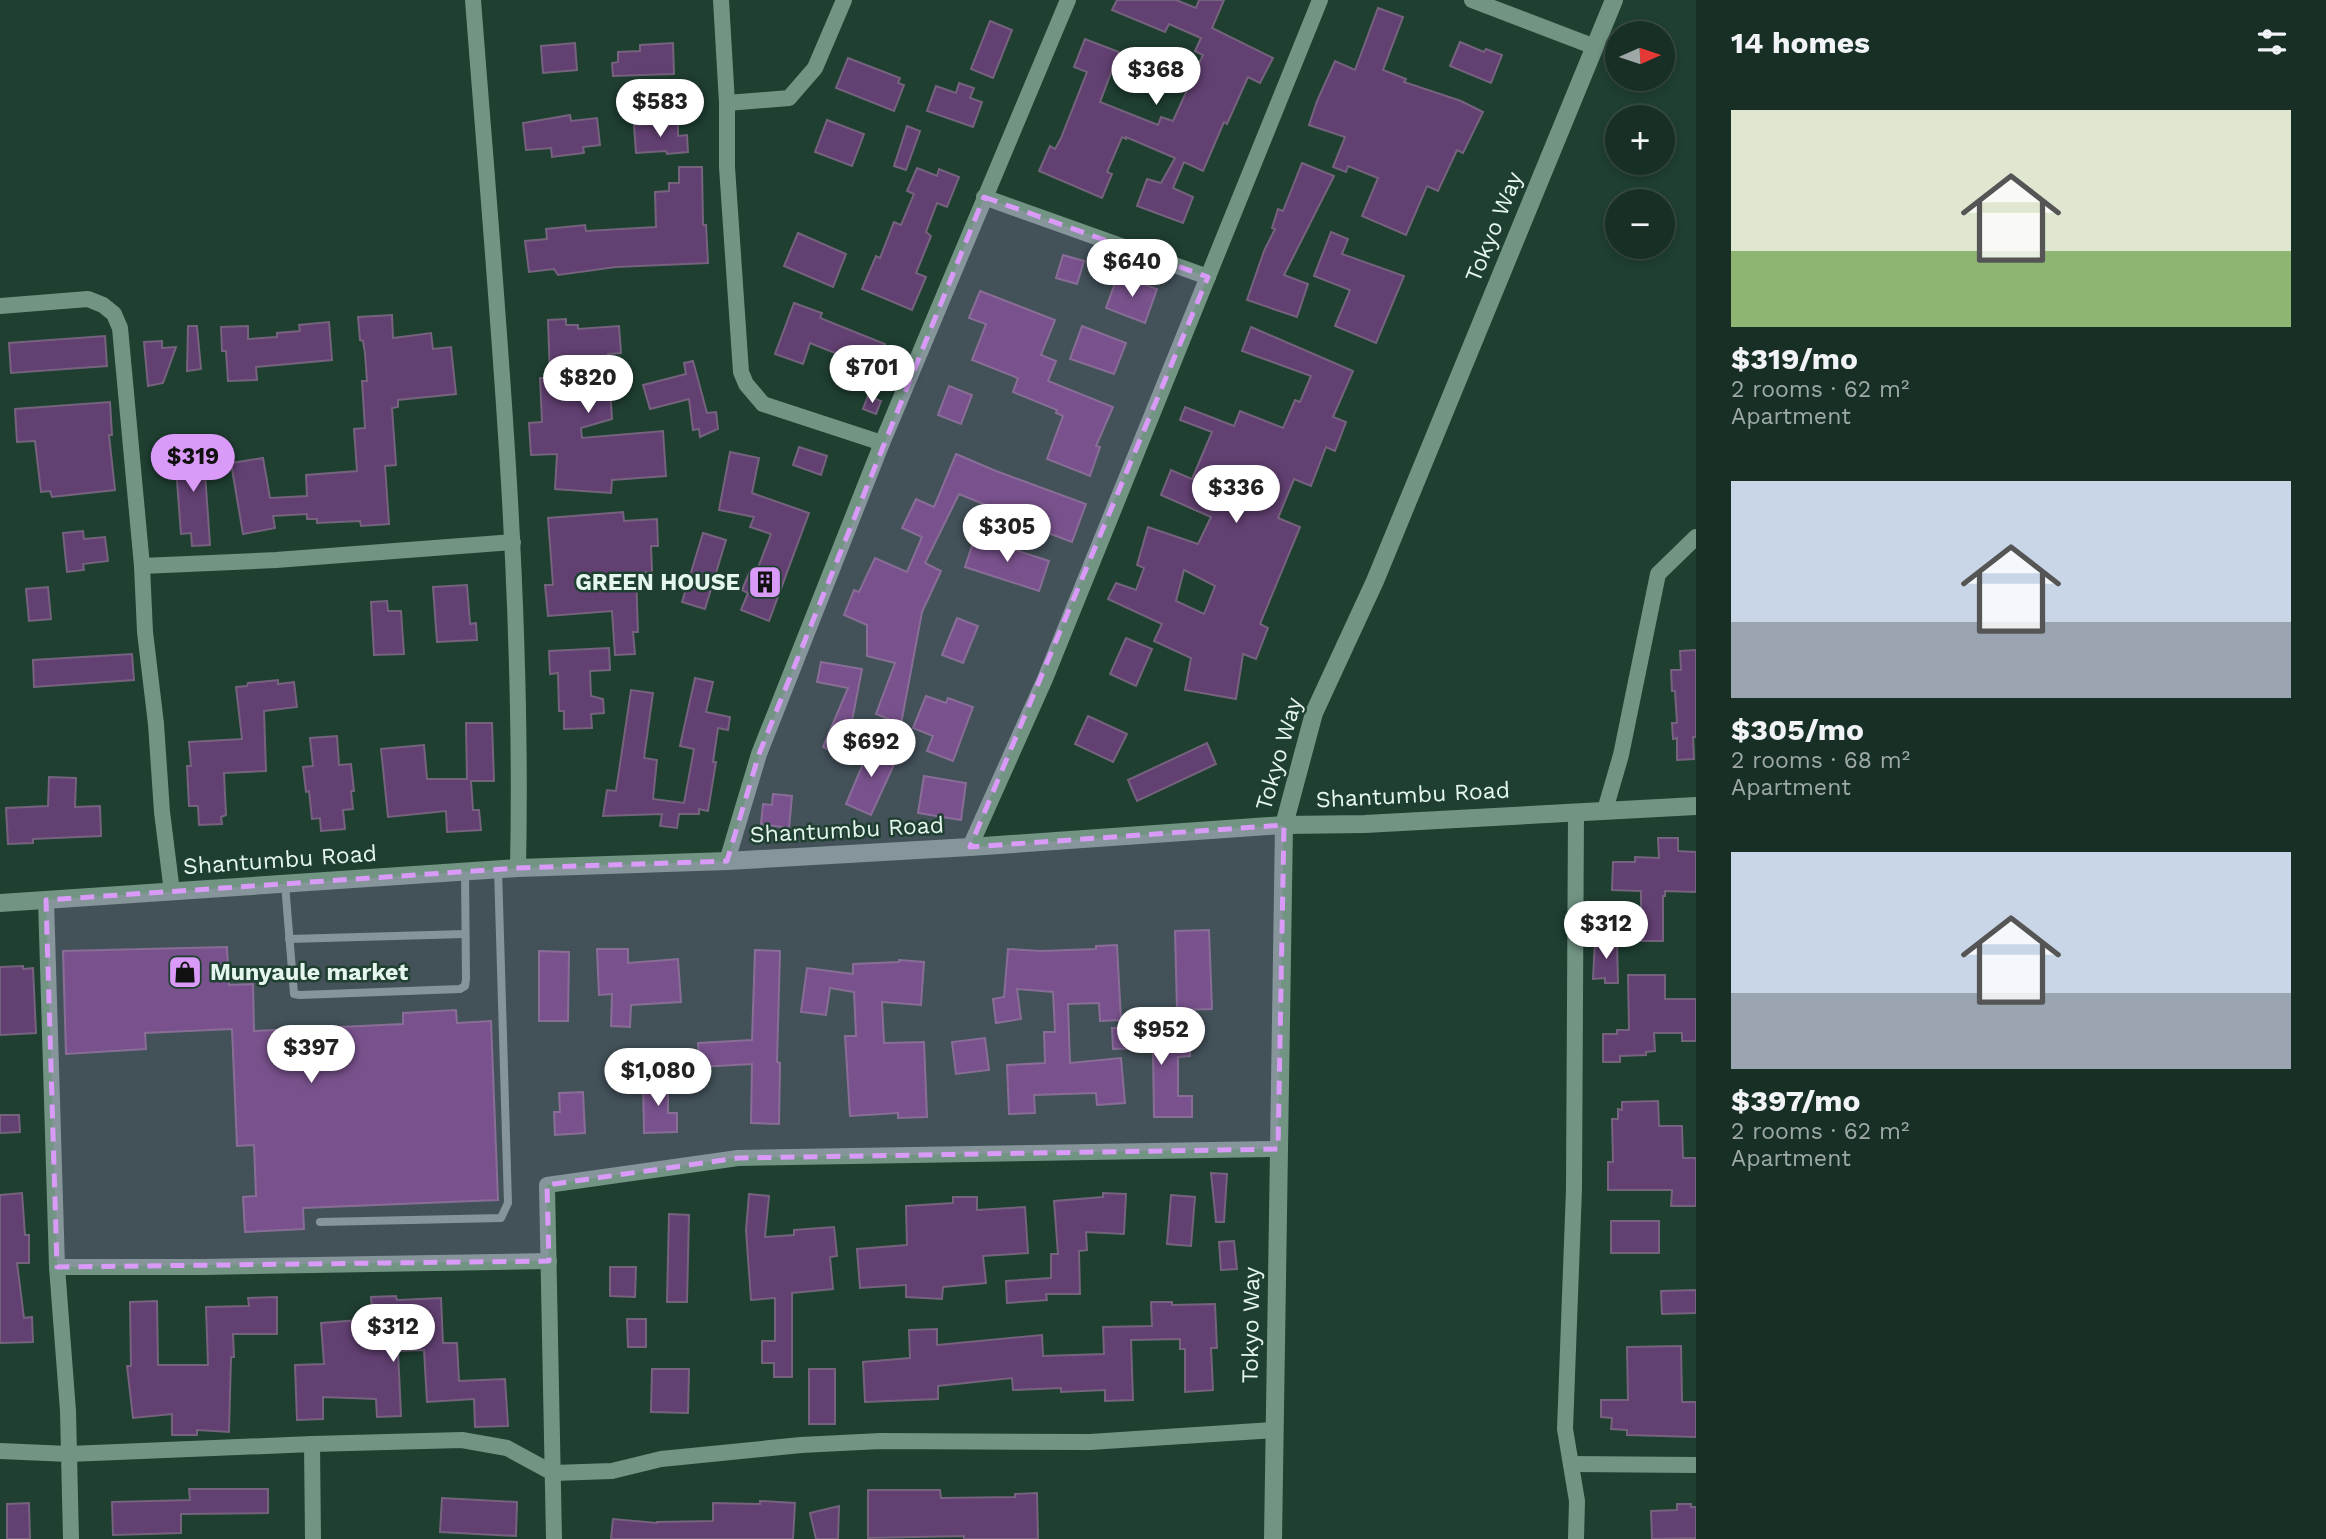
<!DOCTYPE html>
<html lang="en">
<head>
<meta charset="utf-8">
<style>
	:root { --surface:#172f25; --page:#243b32; --text:#f1f3f6; --muted:#9ea9a7; --line:#364a42; --accent:#d99af8 }
	body { margin:0; font-family:"Work Sans",sans-serif; background:var(--page); color:var(--text); height:100vh; display:flex; flex-direction:column; font-size:26px; white-space:nowrap }
	* { box-sizing:border-box; margin:0 }
	p { font-size:23px; color:var(--muted) }
	.icon { flex:none; width:38px; height:38px; fill:none; stroke:currentColor; stroke-width:2; stroke-linecap:round; stroke-linejoin:round }
	.map { position:relative; flex:1; overflow:hidden }
	.drawer { display:flex; flex-direction:column; background:var(--surface); width:630px }
	.drawer>* { flex:none }
	.needle { width:46px; rotate:87deg }
	.controls { position:absolute; left:1605px; top:21px; display:grid; gap:14px }
	.controls a { display:grid; place-items:center; width:70px; height:70px; border-radius:50%; background:var(--surface); box-shadow:0 4px 10px #0003,0 0 0 2px var(--line); font-size:35px }
	.price { position:absolute; translate:-50% -60px; padding:0 16px; border-radius:24px; background:#fff; color:#222; font-size:23px; line-height:46px; filter:drop-shadow(0 2px 4px #0008) }
	.price::after { content:''; position:absolute; left:50%; top:42px; width:21px; height:16px; margin-left:-10px; background:inherit; clip-path:polygon(0 0,100% 0,50% 100%) }
	.price.active { background:var(--accent); color:#111 }
	ul { padding:0; list-style:none }
	li { display:grid; align-content:center; gap:14px; height:371px; padding:0 35px }
	li span { display:grid; place-items:center; height:217px; border-radius:0px; color:#555 }
	li>.icon { margin-inline-start:auto }
	span .icon { width:126px; height:126px; fill:#fffc; stroke-width:1 }
	li b { font-size:30px }
	h2 { display:flex; justify-content:space-between; align-items:center; height:84px; padding:0 35px; font-size:30px }
	main { display:flex; flex:1; min-height:0 }
	.map>svg:first-child { display:block }
	.building { fill:#624072; stroke:#75637e; stroke-width:2; fill-rule:evenodd }
	.lines { fill:none; stroke-linecap:round; stroke-linejoin:round }
	.lane { stroke:#719483; stroke-width:8 }
	.street { stroke:#719483; stroke-width:16 }
	.secondary { stroke:#719483; stroke-width:18 }
	.marked { fill:#d99af8; fill-opacity:0.2; stroke:#d99af8; stroke-width:5; stroke-dasharray:14 9; stroke-linejoin:round }
	.labels { text-anchor:middle; dominant-baseline:central; stroke-width:5; stroke-linejoin:round; paint-order:stroke }
	.street-label { font-size:23px; fill:#e4f6ed; stroke:#1f3f31 }
	.poi-label { font-size:23px; font-weight:bold; fill:#e4f6ed; stroke:#1f3f31; text-anchor:end }
</style>
</head>
<body>
<main>
<div class="map">
<svg width="1696" height="1539" viewBox="0 0 1696 1539">
	<rect width="100%" height="100%" fill="#1f3f31"/>
	<!-- building -->
	<g class="building">
		<path d="M1117,0h59l20,8 3,-8h25l-12,28 61,30 -13,25 -12,-6 -21,47 -3,-2 -21,49 -19,-9 -11,26 20,9 -10,26 -46,-17 10,-27 14,4 14,-25 -49,-21v2l-4,-2 -15,35 5,2 -10,24 -63,-27 11,-25 5,3 6,-11 26,-66 -13,-5 11,-28 34,13 -19,50 58,23 3,-8 12,4 30,-66 -8,-4 6,-13 -32,-14 -4,8 -53,-22z"/>
		<path d="M1378,8l25,9 -20,53 23,9 -2,3 57,19 22,11 -20,41 -6,-3 -19,41 -11,-5 -21,49 -44,-19 16,-38 -30,-12 -2,6 -13,-5 12,-30 -36,-12 8,-24 18,-40 20,9z"/>
		<path d="M990,21l22,9 -19,48 -22,-9z"/>
		<path d="M1460,42l24,10 2,-3 16,6 -11,28 -41,-17z"/>
		<path d="M575,43l2,27 -34,3 -2,-27z"/>
		<path d="M673,43l1,31 -61,2 -1,-13 6,-1v-10l22,-1v-6z"/>
		<path d="M848,58l52,20 -2,5 6,2 -10,26 -58,-23z"/>
		<path d="M959,83l15,5 -4,10 12,4 -9,25 -46,-16 9,-25 20,7z"/>
		<path d="M570,115l1,6 26,-3 3,27 -17,2 1,6 -32,4 -1,-9 -25,2 -3,-27z"/>
		<path d="M827,120l37,14 -12,32 -37,-14z"/>
		<path d="M678,123v13l9,-1 1,17 -21,2 -1,-3 -30,2 -2,-28z"/>
		<path d="M907,126l13,5 -14,39 -12,-4z"/>
		<path d="M1302,163l32,13 -50,99 24,9 -11,33 -50,-17 17,-49 11,-22 -3,-1 6,-19 5,2z"/>
		<path d="M679,167h23l1,58h3l2,38 -92,4 -58,8 -4,-6 -25,3 -4,-31 22,-2 -1,-10 39,-4 1,6 70,-4 -1,-35 14,-1v-8h10z"/>
		<path d="M917,168l20,8 2,-7 20,8 -12,30 -10,-4 -11,29 5,4 -15,37 10,4 -14,33 -50,-21 14,-33 4,2 14,-36 7,3 13,-31 -7,-3z"/>
		<path d="M1331,232l17,7 -6,15 62,22 -28,67 -41,-17 15,-36 -36,-14z"/>
		<path d="M798,233l48,21 -13,33 -49,-21z"/>
		<path d="M1063,255l21,6 -7,23 -21,-6z"/>
		<path d="M1118,275l39,14 -12,34 -39,-15z"/>
		<path d="M980,291l75,29 -14,35 15,6 -8,20 65,26 -17,39 4,1 -10,29 -43,-17 16,-43 -7,-3 1,-3 -44,-18 5,-14 -46,-18 14,-36 -17,-6z"/>
		<path d="M794,303l28,10 -2,5 65,26 -10,25 -65,-26 -7,21 -28,-10z"/>
		<path d="M392,315l1,23 38,-5 2,16 18,-2 5,47 -58,6v7l-6,1 4,57 -11,1 4,58 -28,2 -1,-5 -43,2v-4h-10v-5l-34,2 2,12 -32,6 -12,-71 32,-5 7,40 37,-2 -1,-21 51,-4 -3,-42 11,-1 -3,-47h5l-2,-28 -2,-12 -3,-1 -2,-23z"/>
		<path d="M566,319v6h12v4l41,-3 2,27 -13,1 4,65 -31,9 1,10 81,-7 3,45 -54,4 -1,13 -56,-4 2,-35 -26,1 -2,-32 13,-1 -2,-44h10l-2,-58z"/>
		<path d="M329,322l3,38 -76,7 1,13 -29,1 -2,-30h-4l-1,-24 27,-1v13l29,-2v-4l23,-2 -1,-6z"/>
		<path d="M188,326h9l4,43 -14,2z"/>
		<path d="M1082,326l44,17 -12,31 -44,-15z"/>
		<path d="M1251,327l102,44 -20,46 13,5 -11,29 -9,-4 -15,39 -17,-7 -16,39 22,9 -40,97 8,4 -12,31 -13,-5 -7,45 -51,-9 6,-32 -37,-17 8,-17 -54,-25 8,-16 20,7 8,-22 -7,-3 11,-38 50,17 13,-27 -50,-22 10,-25 21,9 20,-47 -32,-12 5,-13 49,19 6,-15 43,17 12,-28 5,2 11,-26 -69,-25zM1184,570l31,16 -11,28 -28,-13z"/>
		<path d="M105,336l2,30 -96,7 -2,-30z"/>
		<path d="M162,341v7l14,-1 -13,36 -15,3 -4,-44z"/>
		<path d="M693,361l14,52 9,-1 2,17 -18,8 -1,-8 -6,1 -4,-31 -39,10 -7,-24 43,-11 -2,-11z"/>
		<path d="M949,386l23,9 -11,29 -23,-9z"/>
		<path d="M868,396l13,5 -5,13 -13,-5z"/>
		<path d="M110,402l2,33h-3l6,55 -63,7 -2,-6 -9,1 -6,-51 -18,1 -2,-33z"/>
		<path d="M203,444l7,101 -18,1 -1,-13 -10,1 -6,-79h8l-1,-9z"/>
		<path d="M799,447l28,9 -6,19 -28,-10z"/>
		<path d="M730,452l29,6 -7,35 57,20 -40,108 -28,-11 7,-17 -6,-3 8,-19 6,2 15,-39 -21,-7 4,-10 -35,-7z"/>
		<path d="M956,454l40,17 90,33 -14,38 -75,-28 1,-4 -39,-16 -34,69 16,8 -19,41 -21,112 -25,-10 19,-51 -28,-7v-31l-23,-10 10,-25 5,2 16,-34 32,14 15,-35 -20,-9 14,-29 18,8z"/>
		<path d="M623,512l1,9 33,-2 1,27h-7l1,26 -16,1 2,59h-5l2,22 -20,1 -3,-44 -64,5 -3,-31h8l-5,-67z"/>
		<path d="M83,531l1,8 21,-2 3,24 -25,3 1,6 -17,2 -4,-39z"/>
		<path d="M703,533l23,7 -21,69 -23,-7z"/>
		<path d="M975,537l74,24 -10,30 -74,-24z"/>
		<path d="M467,585l3,39 6,-1 1,17 -40,2 -4,-55z"/>
		<path d="M48,587l3,32 -22,2 -3,-32z"/>
		<path d="M387,601l1,10h13l3,43 -30,1 -3,-53z"/>
		<path d="M957,618l21,8 -15,37 -21,-8z"/>
		<path d="M1126,638l26,11 -16,37 -26,-12z"/>
		<path d="M609,648l1,22 -20,1 1,25 12,3 1,14 -13,1 1,14 -28,1v-18h-5l-1,-38 -8,1 -1,-23z"/>
		<path d="M1696,650v87h-3l1,22 -17,1v-22l-4,1 -1,-16h5l-2,-32h-3l-1,-21h10l-1,-19z"/>
		<path d="M132,654l2,26 -100,7 -1,-27z"/>
		<path d="M821,662l41,7 -17,88 -22,-10 25,-59 -31,-6z"/>
		<path d="M695,678l18,4 -7,30 24,5 -2,13 -10,-2 -5,34h3l-8,49 -9,-2v5h-20l-2,14 -17,-2 2,-12 -59,2 4,-26 9,1 15,-101 22,3 -9,65 13,2 -4,39 31,4 10,-54 -14,-3z"/>
		<path d="M278,680v4l16,-2 3,25 -33,4 2,60 -42,2 2,42 -5,2 1,7 -23,1 -1,-19h-9l-2,-40h4l-2,-24 53,-3 -6,-52 11,-1 1,-3z"/>
		<path d="M926,696l20,7 2,-5 25,9 -20,54 -26,-10 6,-15 -20,-8z"/>
		<path d="M1088,716l39,18 -14,28 -38,-18z"/>
		<path d="M466,723h26l2,58h-23l2,29h6l2,20 -34,2 -1,-21 -58,6 -7,-68 43,-4 3,34h40z"/>
		<path d="M337,736l2,29 12,-1 3,27h-3l2,18 -10,1 2,19 -24,2 -1,-13 -8,1 -3,-28 -3,1 -3,-25 10,-1 -3,-28z"/>
		<path d="M865,743l32,15 -26,57 -25,-11 17,-40 -6,-2z"/>
		<path d="M1207,743l9,21 -79,37 -9,-21z"/>
		<path d="M924,776l42,7 -5,37 -43,-7z"/>
		<path d="M49,777l27,1 -1,29 25,-1 1,30 -68,3v4l-25,1 -2,-36 42,-2z"/>
		<path d="M773,794l19,2 -3,32 -28,-4 2,-20 9,1z"/>
		<path d="M1658,838h20v13l18,1v40l-31,-1v5h-2v45h-44v-18l22,-1v-31l-29,-1 1,-28h22v-5l24,1z"/>
		<path d="M1209,930l3,79 -35,1 -2,-79z"/>
		<path d="M1595,940h22l1,43h-13v-5l-12,1z"/>
		<path d="M1117,945l4,75 -21,1 -1,-18 -31,1 2,59 51,-5 4,45 -28,2 -1,-12 -62,2 1,18 -26,1 -2,-49 38,-2 -1,-31h11l-2,-40 -36,-3 4,30 -25,4 -3,-24 11,-2 4,-48 33,2 55,-2v-3z"/>
		<path d="M227,947l2,38 24,-1 1,47 149,-7v-11l53,-3 1,13 34,-2 7,179 -195,8 1,21 -59,3 -2,-35 13,-1 -2,-51 -17,1 -5,-117 -87,4 1,16 -80,5 -3,-103z"/>
		<path d="M597,949h31v14l50,-4 3,43 -50,3 -1,22 -19,-1 1,-32 -13,1z"/>
		<path d="M755,950l25,1 -3,111 3,1 -1,61 -28,-1 1,-59 -52,3 -2,-24 54,-3z"/>
		<path d="M539,951l30,1 -1,69h-29z"/>
		<path d="M899,960l25,2 -3,43 -39,-3 2,41 40,-1 3,75 -29,1v-5l-48,3 -5,-80h11l-2,-44 -24,-4 -4,27 -25,-3 6,-44 46,6v-10l46,-2z"/>
		<path d="M23,966v3l10,-1 3,65 -36,2v-68z"/>
		<path d="M1628,975h37v24h31v42h-14v-8h-28l1,18 -9,1v3l-26,1v6h-17v-28h14v-4h12z"/>
		<path d="M1139,1027v6h51v23l-12,1v39h14v21h-38l-1,-69 -40,1 -1,-21z"/>
		<path d="M985,1038l4,32 -33,4 -4,-32z"/>
		<path d="M668,1080v33h9v19l-33,1 -1,-52z"/>
		<path d="M583,1092l2,41 -30,2 -1,-23h6l-1,-19z"/>
		<path d="M1658,1101l1,25h23l1,32h13v48h-25l1,-16h-64v-28h5l-1,-43h6v-10l4,1v-8z"/>
		<path d="M0,1115h19l1,17 -20,1z"/>
		<path d="M1211,1173l16,1 -3,48h-8z"/>
		<path d="M22,1193l3,42h4v28h-12l7,55 8,-1 1,25 -33,1v-148z"/>
		<path d="M1103,1193l23,1 -2,40 -38,-2 1,18 -8,1 1,43h-34l1,6 -40,3 -1,-22 45,-3v-24h7l-4,-53 49,-4z"/>
		<path d="M749,1194l20,2 -4,41 29,-2v-5l40,-3 3,29 -7,1 3,32 -41,4v84h-18v-14h-12v-22h13v-43l-24,2 -5,-70z"/>
		<path d="M1171,1195l24,2 -4,49 -24,-2z"/>
		<path d="M953,1197h24v13l48,-3 3,46 -45,3 3,27 -43,4 -1,12 -36,-2v-12l-46,3 -3,-39 50,-4 -1,-39 47,-3z"/>
		<path d="M669,1214l20,1 -2,87h-20z"/>
		<rect x="1611" y="1221" width="48" height="32"/>
		<path d="M1234,1241l3,28 -16,1 -2,-28z"/>
		<path d="M610,1267h26l-1,30 -25,-1z"/>
		<path d="M1696,1290v23l-34,1 -1,-23z"/>
		<path d="M396,1296l1,4 44,-2 2,45h14l2,38 46,-2 3,47 -33,1 -1,-28 -47,3 -3,-52 -26,1 3,65 -24,1 -1,-18 -53,-2v22l-26,1 -2,-55 29,-1 -3,-41 52,-4 -2,-22z"/>
		<path d="M277,1297v37h-44l1,23h-3l-2,75 -32,-2v5h-25v-21l-39,4 -6,-52h4l-1,-64 27,-1 1,64h50l-2,-58 43,-1 -1,-8z"/>
		<path d="M1151,1302h21v3l43,-1 2,44h-6l2,42 -28,2v-43h-5v-10l-49,1 2,60 -28,1v-11l-44,2v-4l-48,2 -1,-12 -74,8v13l-73,3 -2,-40 47,-4 -1,-28 28,-1v16l105,-10 1,21 61,-2 -1,-27 49,-1z"/>
		<path d="M627,1319h19v28h-18z"/>
		<path d="M1681,1346l1,56h14v35l-69,-2v-5l-16,-1 1,-11 -11,-1v-17h27l-1,-53z"/>
		<path d="M652,1369h37l-1,44 -37,-1z"/>
		<rect x="809" y="1369" width="26" height="55"/>
		<path d="M189,1489h79v24l-87,1v19l-68,2 -1,-33 78,-2z"/>
		<path d="M868,1490h72l1,8 74,-1v-3l22,-1 1,46h-74v-3l-96,2z"/>
		<path d="M442,1498l75,4 -1,34 -76,-4z"/>
		<path d="M760,1501l35,2 -2,36h-182l2,-20 44,4v-1l56,-1v-18l47,1z"/>
		<path d="M29,1503l1,36h-23v-35z"/>
		<path d="M1677,1504h14v3h5v31l-44,1 -1,-28 26,-1z"/>
		<path d="M839,1506l-1,33h-22l-6,-26z"/>
	</g>
	<g class="lines">
		<!-- lane -->
		<g class="lane">
			<path d="M285,884l9,110 6,1 160,-6 5,-3 1,-7 -1,-108"/>
			<path d="M289,939l176,-5"/>
			<path d="M320,1222l181,-4 7,-15 -10,-334"/>
		</g>
		<!-- street -->
		<g class="street">
			<path d="M473,0c22,289 51,578 45,868"/>
			<path d="M721,0l6,103v64l14,205 5,12 17,20 119,39"/>
			<path d="M1472,0l123,47"/>
			<path d="M727,103l62,-5 26,-30 29,-68"/>
			<path d="M984,197l224,80"/>
			<path d="M0,306l88,-7 15,6 11,9 6,14 22,238 3,66 11,92 6,88 10,80"/>
			<path d="M142,566l134,-6 237,-18"/>
			<path d="M1605,810l16,-55 37,-181 38,-37"/>
			<path d="M970,847l75,-168 275,-679"/>
			<path d="M727,861l32,-107 123,-311 186,-443"/>
			<path d="M46,900l11,367 11,144 3,128"/>
			<path d="M57,1267h146l346,-6"/>
			<path d="M312,1444l150,-4 45,8 46,25 59,-2 49,-12 140,-14 80,-4 209,1 184,-12"/>
			<path d="M0,1451l69,3 243,-10 1,95"/>
			<path d="M1571,1464l125,1"/>
			<path d="M554,1539l-7,-354 191,-27 540,-9"/>
			<path d="M1576,1539l1,-38 -12,-72 9,-240 2,-377"/>
		</g>
		<!-- secondary -->
		<g class="secondary">
			<path d="M0,903l518,-35 209,-7 243,-14 314,-22 81,-1 331,-18"/>
			<path d="M1273,1539l11,-714 30,-112 61,-132 239,-581"/>
		</g>
	</g>
	<!-- marked area -->
	<path class="marked" d="M984,197l224,80 -238,570 314,-22 -6,324 -540,9 -191,27 2,76 -492,6 -11,-367 472,-32 209,-7 32,-107z"/>
	<!-- icons -->
	<defs>
		<g id="building-square" transform="scale(1.75)"><rect x="-9" y="-9" width="18" height="18" rx="4" fill="#d99af8" stroke="#1f3f31"/><path d="M-4-6H4V6H1V3H-1V6H-4ZM-2.5-4.3h1.7v1.8h-1.7ZM.8-4.3h1.7v1.8H.8ZM-2.5-1h1.7V.8h-1.7ZM.8-1h1.7V.8H.8Z" fill="#111"/></g>
		<g id="shop-square" transform="scale(1.75)"><rect x="-9" y="-9" width="18" height="18" rx="4" fill="#d99af8" stroke="#1f3f31"/><path d="M-5-2.5h2.3a2.7 3.5 0 0 1 5.4 0H5L5.5 6h-11ZM-1.5-2.5h3a1.5 2.3 0 0 0-3 0Z" fill="#111"/></g>
	</defs>
	<g fill-rule="evenodd">
		<use href="#building-square" x="765" y="582"/>
		<use href="#shop-square" x="185" y="972"/>
	</g>
	<g class="labels">
		<!-- street labels -->
		<g class="street-label">
			<text transform="translate(1494 227) rotate(-68)">Tokyo Way</text>
			<text transform="translate(1279 754) rotate(-74)">Tokyo Way</text>
			<text transform="translate(1413 795) rotate(-3)">Shantumbu Road</text>
			<text transform="translate(847 830) rotate(-3)">Shantumbu Road</text>
			<text transform="translate(280 860) rotate(-4)">Shantumbu Road</text>
			<text transform="translate(1251 1325) rotate(-89)">Tokyo Way</text>
		</g>
		<!-- poi labels -->
		<g class="poi-label">
			<text x="740" y="582">GREEN HOUSE</text>
			<text x="210" y="972" text-anchor="start">Munyaule market</text>
		</g>
	</g>
</svg>
<div class="controls">
<a><svg class="needle" viewBox="-14 -14 28 28"><path d="M0-13l5 13h-10z" fill="#e53935"/><path d="M0 13l5-13h-10z" fill="#9ea9a7"/></svg></a>
<a>+</a>
<a>−</a>
</div>
<b class="price" style="left:1156px;top:107px">$368</b>
<b class="price" style="left:660px;top:139px">$583</b>
<b class="price" style="left:1132px;top:299px">$640</b>
<b class="price" style="left:872px;top:405px">$701</b>
<b class="price" style="left:588px;top:415px">$820</b>
<b class="price active" style="left:193px;top:494px">$319</b>
<b class="price" style="left:1236px;top:525px">$336</b>
<b class="price" style="left:1007px;top:564px">$305</b>
<b class="price" style="left:871px;top:779px">$692</b>
<b class="price" style="left:1606px;top:961px">$312</b>
<b class="price" style="left:1161px;top:1067px">$952</b>
<b class="price" style="left:311px;top:1085px">$397</b>
<b class="price" style="left:658px;top:1108px">$1,080</b>
<b class="price" style="left:393px;top:1364px">$312</b>
</div>
<section class="drawer">
<h2>14 homes<svg class="icon" aria-label="filters" viewBox="0 0 24 24"><path d="M4 7h16M4 17h16"/><circle cx="9" cy="7" r="2"/><circle cx="15" cy="17" r="2"/></svg></h2>
<ul>
<li><span style="background:linear-gradient(#dfe7d0 65%,#8fb573 0)"><svg class="icon" aria-label="home" viewBox="0 0 24 24"><path d="M3 11l9-7 9 7M6 9v11h12V9"/></svg></span><div><b>$319/mo</b><p>2 rooms · 62 m²</p><p>Apartment</p></div></li>
<li><span style="background:linear-gradient(#c9d6e8 65%,#9aa5b1 0)"><svg class="icon" aria-label="home" viewBox="0 0 24 24"><path d="M3 11l9-7 9 7M6 9v11h12V9"/></svg></span><div><b>$305/mo</b><p>2 rooms · 68 m²</p><p>Apartment</p></div></li>
<li><span style="background:linear-gradient(#c9d6e8 65%,#9aa5b1 0)"><svg class="icon" aria-label="home" viewBox="0 0 24 24"><path d="M3 11l9-7 9 7M6 9v11h12V9"/></svg></span><div><b>$397/mo</b><p>2 rooms · 62 m²</p><p>Apartment</p></div></li>
</ul>
</section>
</main>
</body>
</html>
